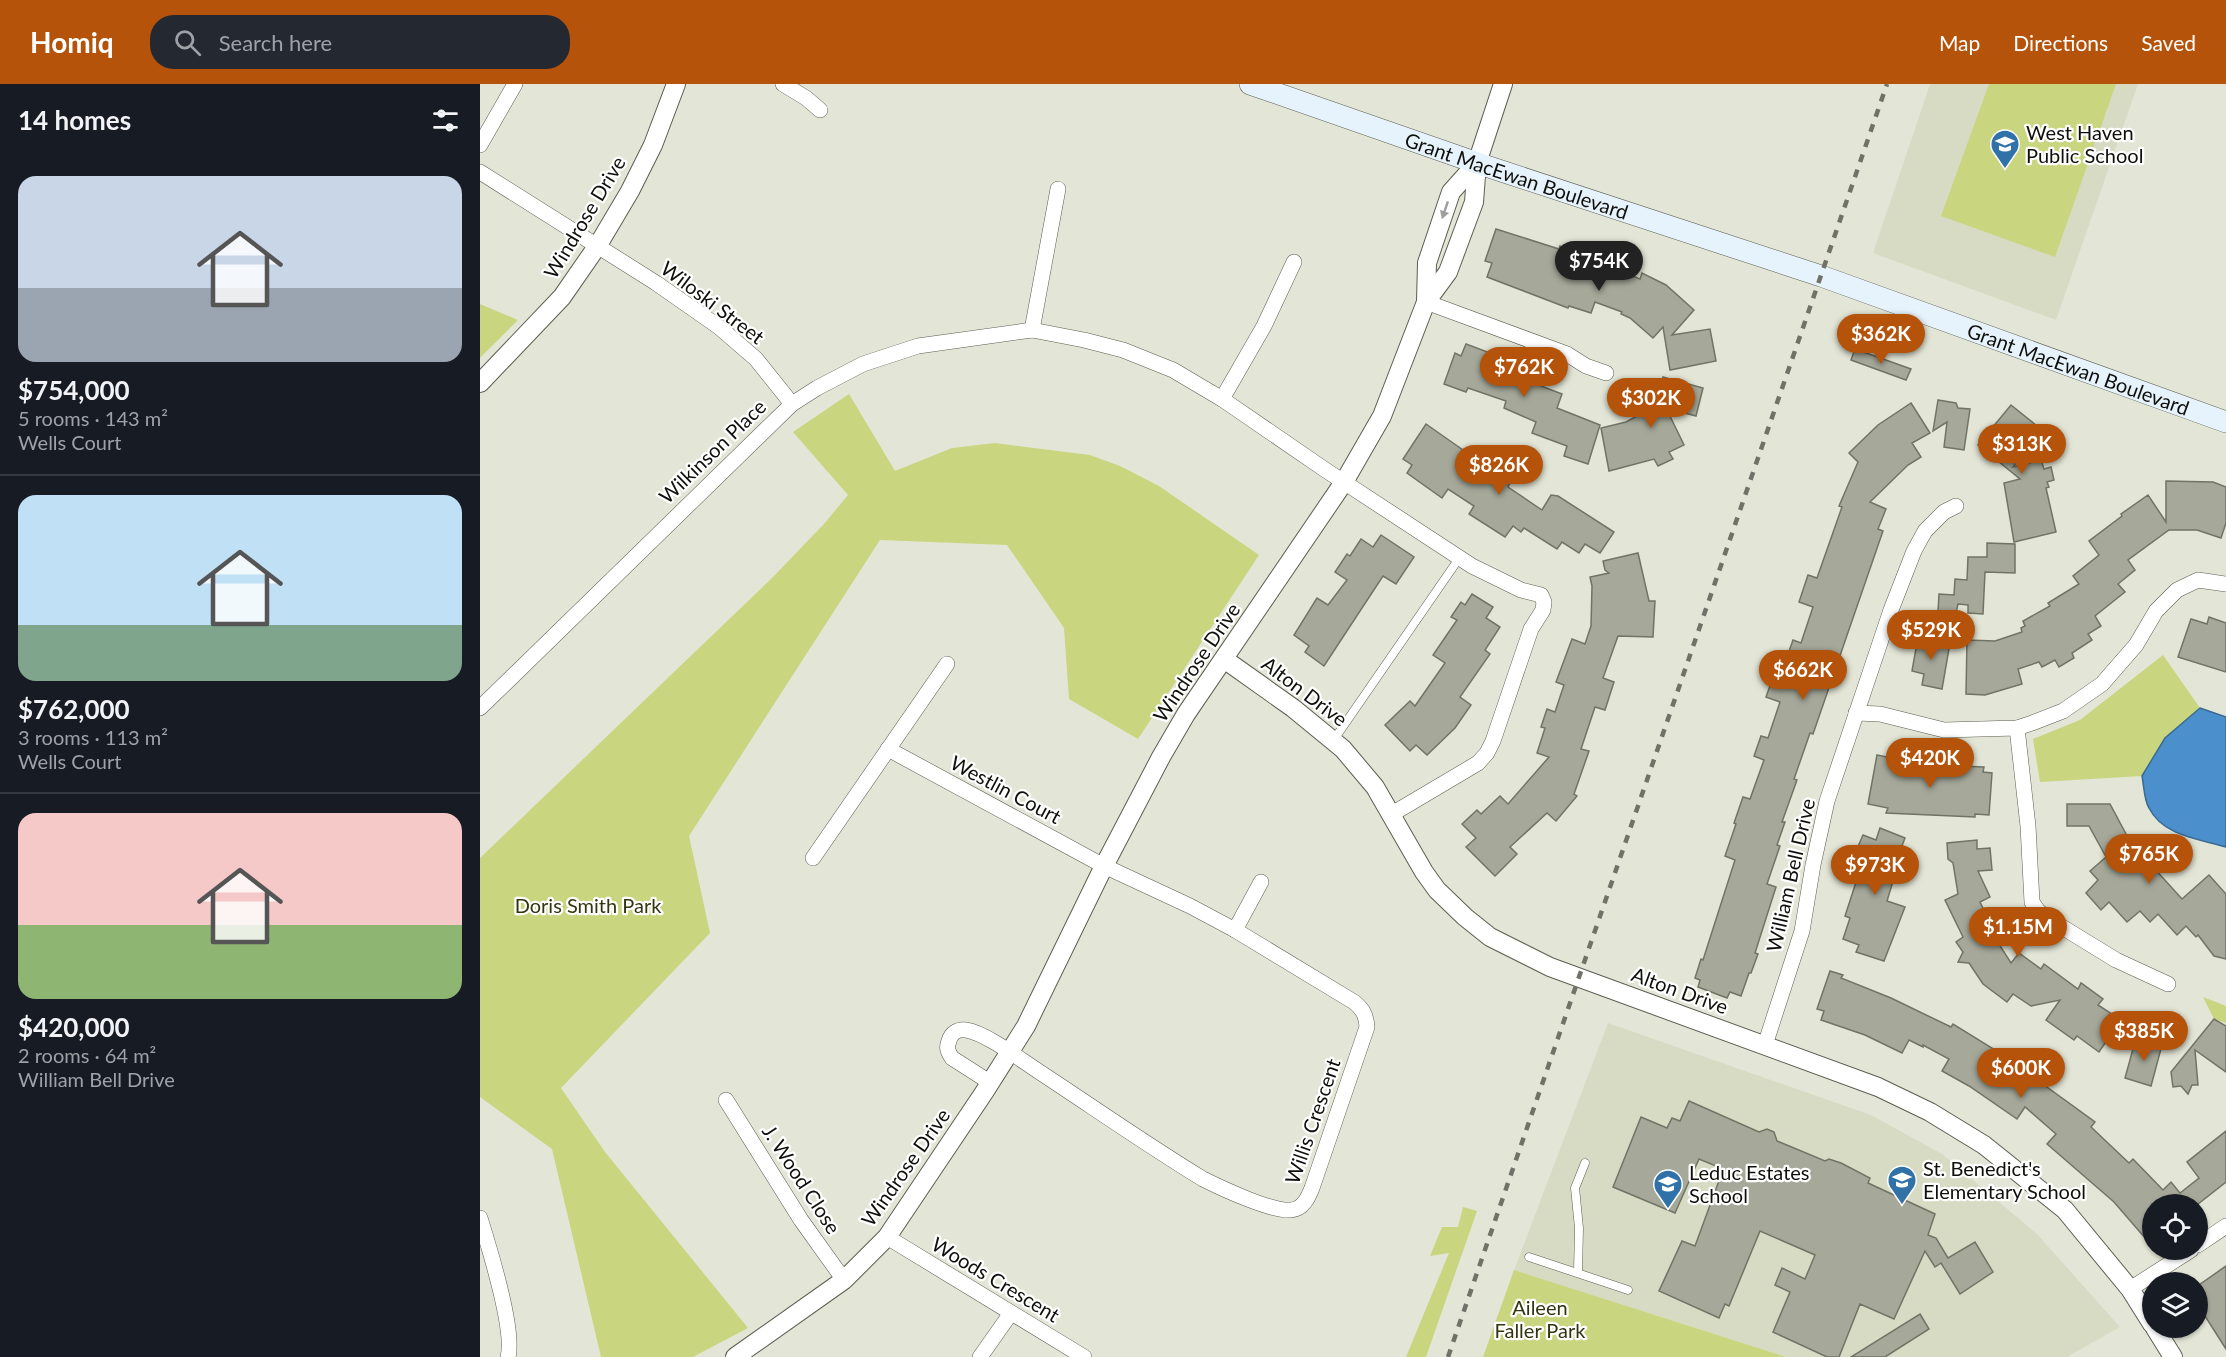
<!DOCTYPE html>
<html lang="en">
<head>
<meta charset="utf-8">
<style>
	:root { --surface:#171b24; --page:#242831; --text:#f1f3f6; --muted:#9ea1a6; --line:#363941; --accent:#b45309 }
	body { margin:0; font-family:Lato,sans-serif; background:var(--page); color:var(--text); height:100vh; display:flex; flex-direction:column; font-size:22px; white-space:nowrap }
	* { box-sizing:border-box; margin:0 }
	p { font-size:20px; color:var(--muted) }
	.icon { flex:none; width:33px; height:33px; fill:none; stroke:currentColor; stroke-width:2; stroke-linecap:round; stroke-linejoin:round }
	.map { position:relative; flex:1; overflow:hidden }
	.sheet { display:flex; flex-direction:column; background:var(--surface); width:480px }
	.sheet>* { flex:none }
	.fabs { position:absolute; left:1662px; top:1110px; display:grid; gap:12px }
	.fabs a { display:grid; place-items:center; width:66px; height:66px; border-radius:50%; background:var(--surface); box-shadow:0 2px 4px #0004; font-size:30px }
	.price { position:absolute; translate:-50% -51px; padding:0 14px; border-radius:21px; background:var(--accent); color:#fff; font-size:20px; line-height:39px; filter:drop-shadow(0 2px 3px #0008) }
	.price::after { content:''; position:absolute; left:50%; top:36px; width:18px; height:14px; margin-left:-9px; background:inherit; clip-path:polygon(0 0,100% 0,50% 100%) }
	.price.current { background:#222; color:#fff }
	ul { padding:0; list-style:none }
	li { display:grid; align-content:center; gap:12px; height:318px; padding:0 18px }
	li+li { border-top:2px solid var(--line) }
	li span { display:grid; place-items:center; height:186px; border-radius:18px; color:#555 }
	li>.icon { margin-inline-start:auto }
	span .icon { width:108px; height:108px; fill:#fffc; stroke-width:1 }
	li b { font-size:26px }
	h2 { display:flex; justify-content:space-between; align-items:center; height:72px; padding:0 18px; font-size:26px }
	header { display:flex; align-items:center; gap:36px; box-sizing:border-box; height:84px; padding:0 30px; background:var(--accent); color:#fff }
	header strong { font-size:28px }
	nav { display:flex; gap:33px; margin-inline-start:auto; font-size:21px }
	.search { width:420px; height:54px; background:var(--page); display:flex; align-items:center; gap:15px; box-sizing:border-box; padding:0 21px; border-radius:24px; color:var(--muted); font-size:22px }
	main { display:flex; flex:1; min-height:0 }
	.map>svg:first-child { display:block }
	.built { fill:#d7dbc4 }
	.green { fill:#c9d57f }
	.water { fill:#4b90cc; stroke:#396a92; stroke-width:1.5 }
	.building { fill:#a6a99a; stroke:#717365; stroke-width:1.5 }
	.lines { fill:none; stroke-linecap:round; stroke-linejoin:round }
	.service-casing { stroke:#5b5e50; stroke-width:9 }
	.minor-casing { stroke:#5b5e50; stroke-width:16 }
	.tertiary-casing { stroke:#5b5e50; stroke-width:20 }
	.secondary-casing { stroke:#5b5e50; stroke-width:22 }
	.service { stroke:#fff; stroke-width:8 }
	.minor { stroke:#fff; stroke-width:15 }
	.tertiary { stroke:#fff; stroke-width:18 }
	.secondary { stroke:#e6f2fc; stroke-width:21 }
	.rail { stroke:#707268; stroke-width:4.5; stroke-dasharray:8 8; stroke-linecap:butt }
	.oneway { fill:#9f9f9d }
	.labels { text-anchor:middle; dominant-baseline:central; stroke-width:4.5; stroke-linejoin:round; paint-order:stroke }
	.poi-label { font-size:20px; fill:#0f100b; stroke:#fff; text-anchor:start }
	.street-label { font-size:20px; fill:#0f100b; stroke:#fff }
	.park-label { font-size:20px; fill:#323610; stroke:#fff }
</style>
</head>
<body>
<header>
<strong>Homiq</strong>
<div class="search"><svg class="icon" aria-label="search" viewBox="0 0 24 24"><circle cx="10" cy="10" r="6"/><path d="M15 15l6 6"/></svg>Search here</div>
<nav><a>Map</a><a>Directions</a><a>Saved</a></nav>
</header>
<main>
<section class="sheet">
<h2>14 homes<svg class="icon" aria-label="filters" viewBox="0 0 24 24"><path d="M4 7h16M4 17h16"/><circle cx="9" cy="7" r="2"/><circle cx="15" cy="17" r="2"/></svg></h2>
<ul>
<li><span style="background:linear-gradient(#c9d6e8 60%,#9aa5b1 0)"><svg class="icon" aria-label="home" viewBox="0 0 24 24"><path d="M3 11l9-7 9 7M6 9v11h12V9"/></svg></span><div><b>$754,000</b><p>5 rooms · 143 m²</p><p>Wells Court</p></div></li>
<li><span style="background:linear-gradient(#bfe0f5 70%,#7fa58c 0)"><svg class="icon" aria-label="home" viewBox="0 0 24 24"><path d="M3 11l9-7 9 7M6 9v11h12V9"/></svg></span><div><b>$762,000</b><p>3 rooms · 113 m²</p><p>Wells Court</p></div></li>
<li><span style="background:linear-gradient(#f6c9c9 60%,#8fb573 0)"><svg class="icon" aria-label="home" viewBox="0 0 24 24"><path d="M3 11l9-7 9 7M6 9v11h12V9"/></svg></span><div><b>$420,000</b><p>2 rooms · 64 m²</p><p>William Bell Drive</p></div></li>
</ul>
</section>
<div class="map">
<svg width="1746" height="1273" viewBox="0 0 1746 1273">
	<rect width="100%" height="100%" fill="#e3e6d6"/>
	<!-- built -->
	<g class="built">
		<path d="M1450,0h208l-82,236 -183,-67z"/>
		<path d="M1128,939l263,92 71,39 95,80 83,93 -53,30h-281l-272,-87z"/>
	</g>
	<!-- green -->
	<g class="green">
		<path d="M1509,0h127l-61,173 -114,-41z"/>
		<path d="M0,220l38,16 -38,38z"/>
		<path d="M369,310l46,77 57,-23 43,-5 95,12 30,11 39,20 100,69 -121,184 -69,-40 -5,-71 -57,-83 -127,-5 -191,296 21,97 -149,155 44,64 143,176 -55,29h-92l-49,-208 -72,-52v-239l292,-280 52,-54 24,-29 -55,-63z"/>
		<path d="M1683,571l37,53 -35,30 -23,38 -102,6 -7,-43 47,-19z"/>
		<path d="M1723,913l23,9v17l-12,-4z"/>
		<path d="M983,1123l14,4 -51,146h-20l43,-104 -19,3 12,-29h16z"/>
		<path d="M1034,1186l272,87h-303z"/>
	</g>
	<!-- water -->
	<path class="water" d="M1720,624l26,9v130c-27,-8 -63,-11 -77,-39 -5,-8 -5,-22 -7,-32l23,-38z"/>
	<!-- building -->
	<g class="building">
		<path d="M1016,145l63,20 1,-3 27,10 -2,5 39,14 1,-2 15,6 2,-6 24,12 28,25 -22,25 38,-6 6,32 -46,9 -7,-43 -10,11 -23,-20 -9,-4 1,-2 -27,-10 -4,11 -22,-7 -1,2 -81,-31 5,-14 -7,-2z"/>
		<path d="M986,260l80,30 -5,12 21,8 -5,14 43,17 -12,39 -24,-8 3,-10 -35,-13 4,-11 -32,-14 2,-7 -38,-13 -2,4 -22,-8 11,-31 6,3z"/>
		<path d="M1375,265l56,20 -5,11 -55,-20z"/>
		<path d="M1183,293l40,11 -7,28 -30,-8 18,37 -15,7 4,7 -15,7 -4,-7 -45,12 -8,-43 25,-6 31,-17z"/>
		<path d="M1458,316l18,3 2,5 12,1 -6,41 -20,-3 3,-25 -14,9z"/>
		<path d="M1431,319l19,30 -18,10 9,14 -13,8 -38,37 16,7 -8,20 5,2 -70,203 -3,-1 -16,46 3,1 -15,42h3l-8,23 3,1 -13,38 9,3 -21,66 3,1 -7,19h-2l-8,23 -11,-4 -3,6 -29,-11 2,-7 -5,-2 6,-19 2,1 32,-100 -10,-4 11,-32 -2,-1 9,-26 7,2 14,-39 -10,-4 7,-20 7,2 12,-36 -14,-5 10,-28 6,2 11,-31 8,3 12,-36 -14,-5 9,-27 9,3 25,-71 -3,-1 19,-44 -9,-9 29,-28z"/>
		<path d="M1531,321l31,25 -29,37 28,-7 3,9 7,-2 3,13 -7,2 2,5 -3,1 10,44 -42,10 -10,-59 16,-4 -42,-34z"/>
		<path d="M946,340l84,59 -2,4 34,23 9,-15 7,1 56,36 -14,21 -15,-9 -6,9 -17,-11 -5,7 -33,-21 -3,4 -8,-6 -8,11 -36,-23 5,-8 -26,-17 -6,9 -35,-25 5,-8 -9,-6z"/>
		<path d="M1686,397l47,1 13,5v36l-5,15 -24,-8h-28l-41,30 7,10 -17,14 7,8 -30,24 6,10 -13,8 4,6 -20,13 2,5 -15,9 -4,-7 -13,7 -3,-5 -21,7 4,15 -37,11 -19,-1 1,-54 28,1 27,-9 -1,-4 4,-2 -2,-5 27,-15 -2,-3 31,-19 -6,-8 26,-21 -10,-14 33,-25 -1,-2 27,-19 18,27z"/>
		<path d="M901,451l33,22 -18,27 -13,-8 -59,90 -19,-14 4,-6 -15,-11 23,-37 11,7 19,-25 -12,-8 12,-18 3,2 11,-17 12,8z"/>
		<path d="M1507,459l28,1v29l-30,-1 -2,42 -15,-1v-8l-10,-1 -2,9 -18,-1 1,-18 15,1 1,-16 12,1 1,-23h19z"/>
		<path d="M1158,469l11,48h6l-2,36 -35,-1 -15,42 11,4 -9,28 -10,-3 -14,42 8,2 -15,43 3,2 -21,25 -9,-8 -37,34 7,7 -22,22 -29,-29 10,-9 -14,-14 15,-14 4,4 19,-18 8,8 41,-47 -12,-4 8,-25 -4,-1 6,-18 8,3 9,-27 -8,-3 16,-43 13,5 6,-18 1,-40 -2,-9 19,-4 -4,-3 -2,-9z"/>
		<path d="M992,510l21,13 -7,11 14,9 -15,23 5,4 -30,43 11,8 -16,23 -28,27 -11,-10 -6,6 -25,-26 25,-24 5,5 30,-43 -12,-8 24,-35 -6,-3 10,-15 4,3z"/>
		<path d="M1729,533l17,6v49l-48,-15 13,-38 16,5z"/>
		<path d="M1438,553l32,6 -8,46 -20,-4 2,-11 -12,-3z"/>
		<path d="M1397,671l35,7 -1,5 48,2v-3l25,1 -1,5 9,1 -3,42 -14,-1v3l-89,-4 2,-5 -20,-4z"/>
		<path d="M1587,720h43l16,30 -12,7 32,34 8,-7 28,31 27,-24 17,19v65l-12,-3 -16,-21 -2,2 -10,-11 -9,9 -19,-21 -8,8 -10,-11 -13,11 -18,-20 -8,8 -15,-17 12,-13 -8,-9 16,-14 -17,-31h-22z"/>
		<path d="M1400,744l25,10 -11,29 3,1 -10,33 18,6 -21,54 -28,-9 3,-7 -16,-6 7,-21 -5,-2 13,-40 -5,-1 8,-24 -4,-2 6,-14 13,5z"/>
		<path d="M1497,756v9l13,-1 2,22 -14,1 12,26 -10,5 6,12 -5,2 30,47 8,-10 22,16 3,-5 34,25 3,-6 22,16 -5,6 23,15 -22,32 -22,-16 -3,4 -28,-20 14,-20 -29,6 -18,-12 -6,8 -24,-18 -14,-21 -11,-1 5,-10 -7,-10 7,-5 -18,-37 13,-6 -5,-31 -5,-4 -1,-16z"/>
		<path d="M1350,887l13,4 -2,3 50,20 60,29 2,-3 73,45 15,11 -1,2 55,40 -4,5 38,36 4,-4 30,31 8,-8 9,11 19,-15 -12,-16 39,-31v51l-28,22h-46v28l-7,6 -31,-36 -67,-58 9,-10 -31,-27 -8,12 -48,-33 -27,-15 7,-12 -26,-14v2l-14,-7 -7,13 -37,-18 -44,-15 3,-9 -7,-2z"/>
		<path d="M1734,935l12,7v46l-31,-22 3,35h-6l-4,9 -7,-8 -8,1 -2,-15z"/>
		<path d="M1656,954l26,7 -11,41 -26,-8z"/>
		<path d="M1209,1017l70,31 8,-3 7,3 3,9 48,20 4,-2 12,4 29,15 -2,5 67,31 -7,21 8,3 12,20 27,-16 18,30 -33,22 -19,-31 -6,4 -10,-16 -31,68 -34,-15 -21,53h-12l-54,-25 17,-40 -15,-7 7,-17 23,11 10,-24 -55,-24 -31,75 -4,-2 -6,14 -60,-27 23,-50 13,5 25,-68 -4,-12 -17,-7 -24,54 -62,-26 28,-70 26,11 5,-10 8,3z"/>
		<path d="M1746,1182v83l-28,-44v-5l7,-5 -6,-10z"/>
		<path d="M1440,1230l9,15 -44,28h-34z"/>
	</g>
	<g class="lines">
		<!-- service casing -->
		<g class="service-casing">
			<g id="service">
				<path d="M853,657l127,-184"/>
				<path d="M1049,1173l99,33"/>
				<path d="M1098,1188l1,-44 -4,-40 10,-25"/>
			</g>
		</g>
		<!-- minor casing -->
		<g class="minor-casing">
			<g id="minor">
				<path d="M303,0l23,14 14,12"/>
				<path d="M0,61l35,-61"/>
				<path d="M0,88l176,111 63,44 37,32 36,45"/>
				<path d="M946,218l141,52 19,12 20,7"/>
				<path d="M552,246l26,-141"/>
				<path d="M742,315l42,-73 30,-64"/>
				<path d="M0,624l312,-304 25,-16 46,-24 55,-18 114,-16 52,10 39,10 50,20 49,29 102,70 148,97 49,24 20,5 3,7 -1,8 -12,19 -38,112 -6,12 -9,10 -86,51"/>
				<path d="M1376,629l24,1 64,16 73,-2 15,-5 31,-12 39,-27 34,-39 20,-34 21,-21 21,-10 28,4"/>
				<path d="M1537,644l11,98 4,76 6,9 11,8 67,41 52,24"/>
				<path d="M408,665l216,117 86,40 45,24 119,72c9,7 12,13 13,25l-55,161c-4,10 -9,21 -21,22 -19,2 -70,-22 -88,-31 -56,-34 -110,-72 -165,-108 -17,-11 -52,-38 -72,-41 -8,-1 -15,3 -17,11 -3,7 -1,11 3,17l39,25"/>
				<path d="M333,774l134,-194"/>
				<path d="M755,846l26,-48"/>
				<path d="M1285,961l37,-114 11,-66 14,-64 64,-191 23,-59 11,-20 19,-19 12,-6"/>
				<path d="M246,1016l75,120 43,60"/>
				<path d="M0,1134c9,29 35,112 28,139"/>
				<path d="M407,1153l197,120"/>
				<path d="M1718,1161l28,-19"/>
				<path d="M1650,1205l61,-39"/>
				<path d="M500,1273l31,-44"/>
			</g>
		</g>
		<!-- tertiary casing -->
		<g class="tertiary-casing">
			<g id="tertiary">
				<path d="M946,218l1,-39 24,-71 26,-29"/>
				<path d="M0,299l82,-86 36,-52 32,-54 23,-46 23,-61"/>
				<path d="M744,575l69,49 50,41 32,38 49,85 13,18 28,27 25,20 60,30 328,120 52,25 54,33 81,65 65,79 22,35"/>
				<path d="M1675,1244l18,29"/>
				<path d="M255,1273l109,-77 43,-43 98,-146 41,-65 78,-160 57,-109 25,-43 158,-232 38,-66 44,-114 22,-30 26,-70 3,-39 26,-79"/>
			</g>
		</g>
		<!-- secondary casing -->
		<g class="secondary-casing">
			<g id="secondary">
				<path id="s1" d="M770,0l227,79 344,113 405,146"/>
			</g>
		</g>
		<!-- service -->
		<use href="#service" class="service"/>
		<!-- minor -->
		<use href="#minor" class="minor"/>
		<!-- tertiary -->
		<use href="#tertiary" class="tertiary"/>
		<!-- secondary -->
		<use href="#secondary" class="secondary"/>
		<!-- rail -->
		<path class="rail" d="M968,1273l439,-1273"/>
	</g>
	<!-- one-way arrows -->
	<defs><path id="oneway-solid" d="M-6-.8H1V-3.2L6.5 0L1 3.2V.8H-6Z" transform="scale(1.5)"/></defs>
	<use class="oneway" href="#oneway-solid" transform="translate(965 126) rotate(109)"/>
	<!-- icons -->
	<defs>
		<g id="school-pin" transform="scale(1.5)"><path d="M0 17L-7.5 6A9.5 9.5 0 1 1 7.5 6Z" fill="#3072a8" stroke="#fff"/><path d="M0-5L7-2L0 1L-7-2ZM-4 1L0 2.5L4 1V4Q0 6-4 4Z" fill="#fff"/></g>
	</defs>
	<g fill-rule="evenodd">
		<use href="#school-pin" x="1525" y="60"/>
		<use href="#school-pin" x="1422" y="1096"/>
		<use href="#school-pin" x="1188" y="1100"/>
	</g>
	<g class="labels">
		<!-- poi labels -->
		<g class="poi-label">
			<text x="1546" y="48">West Haven<tspan x="1546" dy="23">Public School</tspan></text>
			<text x="1443" y="1084">St. Benedict's<tspan x="1443" dy="23">Elementary School</tspan></text>
			<text x="1209" y="1088">Leduc Estates<tspan x="1209" dy="23">School</tspan></text>
		</g>
		<!-- street labels -->
		<g class="street-label">
			<text stroke="none"><textPath href="#s1" startOffset="282">Grant MacEwan Boulevard</textPath></text>
			<text transform="translate(104 133) rotate(-59)">Windrose Drive</text>
			<text transform="translate(233 218) rotate(37)">Wiloski Street</text>
			<text stroke="none"><textPath href="#s1" startOffset="876">Grant MacEwan Boulevard</textPath></text>
			<text transform="translate(232 367) rotate(-44)">Wilkinson Place</text>
			<text transform="translate(716 578) rotate(-56)">Windrose Drive</text>
			<text transform="translate(825 607) rotate(37)">Alton Drive</text>
			<text transform="translate(526 705) rotate(28)">Westlin Court</text>
			<text transform="translate(1310 791) rotate(-77)">William Bell Drive</text>
			<text transform="translate(1200 906) rotate(20)">Alton Drive</text>
			<text transform="translate(832 1037) rotate(-71)">Willis Crescent</text>
			<text transform="translate(425 1083) rotate(-55)">Windrose Drive</text>
			<text transform="translate(322 1095) rotate(57)">J. Wood Close</text>
			<text transform="translate(516 1195) rotate(31)">Woods Crescent</text>
		</g>
		<!-- park labels -->
		<g class="park-label">
			<text x="108" y="821">Doris Smith Park</text>
			<text x="1060" y="1223">Aileen<tspan x="1060" dy="23">Faller Park</tspan></text>
		</g>
	</g>
</svg>
<div class="fabs">
<a><svg class="icon" aria-label="locate" viewBox="0 0 24 24"><circle cx="12" cy="12" r="6"/><path d="M12 2v4M12 18v4M2 12h4M18 12h4"/></svg></a>
<a><svg class="icon" aria-label="layers" viewBox="0 0 24 24"><path d="M12 4l9 5-9 5-9-5zM3 14l9 5 9-5"/></svg></a>
</div>
<b class="price current" style="left:1119px;top:208px">$754K</b>
<b class="price" style="left:1401px;top:281px">$362K</b>
<b class="price" style="left:1044px;top:314px">$762K</b>
<b class="price" style="left:1171px;top:345px">$302K</b>
<b class="price" style="left:1542px;top:391px">$313K</b>
<b class="price" style="left:1019px;top:412px">$826K</b>
<b class="price" style="left:1451px;top:577px">$529K</b>
<b class="price" style="left:1323px;top:617px">$662K</b>
<b class="price" style="left:1450px;top:705px">$420K</b>
<b class="price" style="left:1669px;top:801px">$765K</b>
<b class="price" style="left:1395px;top:812px">$973K</b>
<b class="price" style="left:1538px;top:874px">$1.15M</b>
<b class="price" style="left:1664px;top:978px">$385K</b>
<b class="price" style="left:1541px;top:1015px">$600K</b>
</div>
</main>
</body>
</html>
